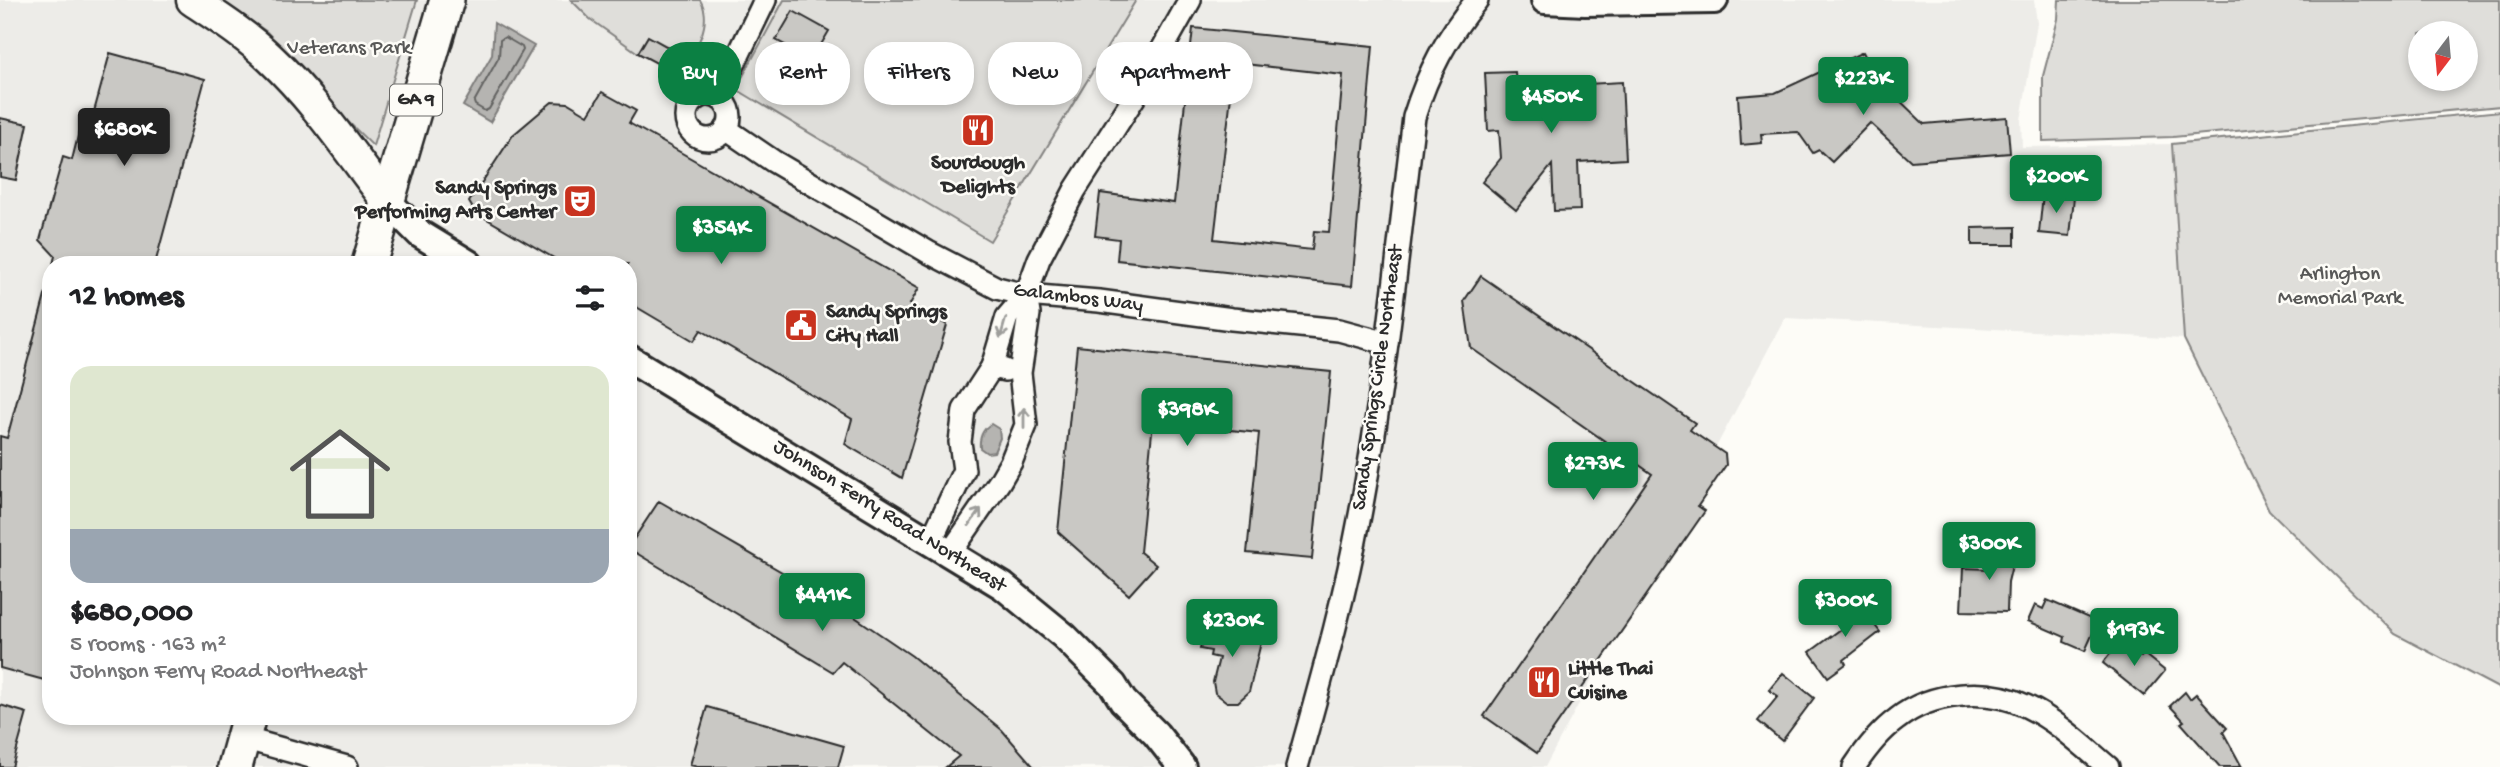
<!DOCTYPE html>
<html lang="en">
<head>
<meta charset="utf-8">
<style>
	:root { --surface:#fff; --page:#f6f6f6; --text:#202124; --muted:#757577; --accent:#0b8043 }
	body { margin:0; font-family:"Gochi Hand",sans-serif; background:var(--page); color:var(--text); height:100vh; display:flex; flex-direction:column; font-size:26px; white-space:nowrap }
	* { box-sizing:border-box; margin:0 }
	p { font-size:23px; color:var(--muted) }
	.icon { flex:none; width:38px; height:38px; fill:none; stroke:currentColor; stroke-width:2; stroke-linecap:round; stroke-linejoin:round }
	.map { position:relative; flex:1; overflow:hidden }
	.sheet { position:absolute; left:42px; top:256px; width:595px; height:469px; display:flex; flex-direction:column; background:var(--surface); border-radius:28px; box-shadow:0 4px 10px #0003 }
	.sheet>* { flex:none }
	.top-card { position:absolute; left:658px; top:42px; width:665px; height:63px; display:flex; gap:14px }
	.needle { width:46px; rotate:196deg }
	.fabs { position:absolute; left:2408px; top:21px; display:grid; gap:14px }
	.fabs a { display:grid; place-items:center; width:70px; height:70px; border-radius:50%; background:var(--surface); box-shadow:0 4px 10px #0003; font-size:35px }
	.price { position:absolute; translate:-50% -60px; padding:0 16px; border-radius:7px; background:var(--accent); color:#fff; font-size:23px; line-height:46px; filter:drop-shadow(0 2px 4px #0008) }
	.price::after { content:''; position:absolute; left:50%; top:42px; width:21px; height:16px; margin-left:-10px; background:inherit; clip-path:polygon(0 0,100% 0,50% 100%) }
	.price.active { background:#222; color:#fff }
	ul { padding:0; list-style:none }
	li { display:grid; align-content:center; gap:14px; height:371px; padding:0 28px }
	li span { display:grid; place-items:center; height:217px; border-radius:21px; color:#555 }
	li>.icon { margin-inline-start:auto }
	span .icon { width:126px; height:126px; fill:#fffc; stroke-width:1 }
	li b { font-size:30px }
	h2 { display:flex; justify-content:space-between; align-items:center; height:84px; padding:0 28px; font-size:30px }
	.pill { padding:0 24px; border-radius:28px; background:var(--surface); box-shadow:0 4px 10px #0003; font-size:24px; line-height:63px }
	.pill.active { background:var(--accent); color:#fff }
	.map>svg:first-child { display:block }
	.built { fill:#edece8; fill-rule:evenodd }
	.green { fill:#dfdeda; stroke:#858482; stroke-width:2; fill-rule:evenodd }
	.water { fill:#b5b4b1; stroke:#7e7d7b; stroke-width:2 }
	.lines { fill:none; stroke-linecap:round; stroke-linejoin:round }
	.shore { stroke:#626261; stroke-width:2 }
	.building { fill:#c9c8c4; stroke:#2b2b2b; stroke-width:2; fill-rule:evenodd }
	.minor-casing { stroke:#2b2b2b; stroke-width:26 }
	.tertiary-casing { stroke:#2b2b2b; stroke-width:32 }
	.secondary-casing { stroke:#2b2b2b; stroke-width:35 }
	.primary-casing { stroke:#2b2b2b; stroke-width:38 }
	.minor { stroke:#fdfcf7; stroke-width:21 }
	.tertiary { stroke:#fdfcf7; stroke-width:26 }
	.secondary { stroke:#fdfcf7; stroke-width:30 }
	.primary { stroke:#fdfcf7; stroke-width:33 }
	.oneway { stroke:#9e9e9b }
	.labels { text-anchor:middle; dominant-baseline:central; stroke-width:5; stroke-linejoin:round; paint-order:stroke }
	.shield { fill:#fdfcf7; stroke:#6a6a68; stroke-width:2 }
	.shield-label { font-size:19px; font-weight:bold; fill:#2b2b2b }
	.park-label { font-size:21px; fill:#585857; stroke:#fdfcf7 }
	.poi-label { font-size:21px; font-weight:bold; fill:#2b2b2b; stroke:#fdfcf7; text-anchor:start }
	.street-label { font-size:21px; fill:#2b2b2b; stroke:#fdfcf7 }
</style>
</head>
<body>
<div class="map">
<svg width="2500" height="767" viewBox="0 0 2500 767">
	<rect width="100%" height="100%" fill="#fdfcf7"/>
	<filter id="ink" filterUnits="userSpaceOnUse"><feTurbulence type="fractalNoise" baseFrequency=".0143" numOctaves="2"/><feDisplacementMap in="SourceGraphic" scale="14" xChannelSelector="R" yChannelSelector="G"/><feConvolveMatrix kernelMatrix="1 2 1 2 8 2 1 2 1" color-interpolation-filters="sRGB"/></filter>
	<g filter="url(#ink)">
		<!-- built -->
		<path class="built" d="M0,0h2034l3,23 -16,97 1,27 150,-3 12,195 -399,-21 -240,449h-1545zM51,264h577v452h-577z"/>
		<!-- green -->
		<g class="green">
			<path d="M221,0h196l-44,146 -41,-40 -65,-74z"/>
			<path d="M571,0h129c15,24 -8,54 -19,76l-19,-10 8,-18 -22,-12 -10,17 -48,-34z"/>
			<path d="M784,0h352l-146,241 -254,-152z"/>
			<path d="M2059,0h441v106l-327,31 -130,4v-65l15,-57zM2466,33v46h-46v-46z"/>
			<path d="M2500,111v578l-105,-55 -126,-124 -85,-171 -12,-195z"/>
		</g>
		<!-- water -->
		<g class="water">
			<path d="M494,23l40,23 -44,76 -27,-16 29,-51z"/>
			<path d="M991,424l8,5 1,9 -6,14 -7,1 -7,-5c-1,-9 2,-19 11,-24z"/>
		</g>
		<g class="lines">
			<!-- shore -->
			<path class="shore" d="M505,37l17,10 1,3 -34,59 -4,2 -10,-6 -1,-3 25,-45 1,-17z"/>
		</g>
		<!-- building -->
		<g class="building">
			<path d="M793,11l36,20 -17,29 -36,-20z"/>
			<path d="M1193,28l180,18 -21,240 -235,-26 2,-21 -24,-3 5,-43 74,10zM1245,64l98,11 -14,157 -15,-1 -2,19 -98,-11 19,-160 10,1z"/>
			<path d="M648,36l23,13 -9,17 -24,-13z"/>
			<path d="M1863,52l4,8 9,-4 8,16 11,12 -6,6 35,34 83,-7 3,36 -99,8 -41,-38 -38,39 -13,-12 -6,3 -15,-21 -37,2 1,9 -21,2 -3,-49 37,-3z"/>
			<path d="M110,53l95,26 -50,185h-102l2,-8 -15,-16 23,-83 9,3 8,-32 9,2z"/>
			<path d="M1515,72l1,16 106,-6 4,77 -48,3 2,48 -26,1 -2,-46 -36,45 -34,-28 19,-24 -2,-28 -11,1 -3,-58z"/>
			<path d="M602,92l34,19 -7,12 290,165 -9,16 37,21 -45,153 -57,-34 7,-25 -151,-89 -7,11 -66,-39v-38h-64l-89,-52 -6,-10 44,-67 39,-33 16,1 20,12z"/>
			<path d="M0,118l28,6 -12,56 -16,-3z"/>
			<path d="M2043,194l31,3 -4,39 -31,-3z"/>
			<path d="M2015,227v18h-43v-17z"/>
			<path d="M1481,276l214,147 -5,7 35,24 1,11 -28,41 7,5 -168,242 -53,-37 168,-242 -181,-126 -7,-47z"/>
			<path d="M46,292l5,1v362l-7,25 -44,-12v-232l7,2z"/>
			<path d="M1077,346l254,26 -19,187 -65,-6 12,-120 -106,-11 -13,130 16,13 -27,30 -71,-63z"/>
			<path d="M659,501l168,97 85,58 90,74 32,37h-88l13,-11 -117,-94 -9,10 -205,-124z"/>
			<path d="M1996,540l21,5 -9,37 -1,30 -46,-1 2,-43 26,1z"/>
			<path d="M1854,598l26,34 -36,28 2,4 -18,13 -18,-25 39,-29 -10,-13z"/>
			<path d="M2047,600l51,22 -13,29 -21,-9 1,-5 -37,-16 7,-16 8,4z"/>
			<path d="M1207,621l56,13 -14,58 -11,10h-11l-12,-9 -2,-11 6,-24 -9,-2 1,-5 -11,-2z"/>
			<path d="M2121,640l20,17 3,-3 21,17 -21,25 -41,-33z"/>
			<path d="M1783,673l31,25 -32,43 -24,-20 20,-25 -9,-6z"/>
			<path d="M2185,692l5,7 6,-5 31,34 -4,4 19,35h-22l-39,-44 3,-2 -14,-15z"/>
			<path d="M0,705l27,8 -15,54h-12z"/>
			<path d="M707,707l137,39 -6,21h-140l-8,-2z"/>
		</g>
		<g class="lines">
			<!-- minor casing -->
			<g class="minor-casing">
				<g id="minor">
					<circle cx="708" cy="117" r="22"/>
					<path d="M718,97l47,-97"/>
					<path d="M726,129l47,32 155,91 69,36 29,7 73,6 133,18 107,11 48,13"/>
					<path d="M992,367l15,-50 19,-22 13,-36 36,-69 66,-103 49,-87"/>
					<path d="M931,541l33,-71 -4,-28 4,-32 28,-43 13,3"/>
					<path d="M951,552l49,-71 11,-19 15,-37 -6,-52 9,-59 -3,-19"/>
					<path d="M243,738l104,29"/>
					<path d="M1297,767c23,-83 47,-166 63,-252 25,-131 38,-265 54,-398 14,-45 33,-81 63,-117"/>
					<path d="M1854,767c12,-18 25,-35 43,-48 34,-27 90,-32 129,-13 30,14 56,39 82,61"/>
				</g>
			</g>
			<!-- tertiary casing -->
			<g class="tertiary-casing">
				<g id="tertiary">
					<path d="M1545,0l40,2 129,-2"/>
					<path d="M387,201l33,33 49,30"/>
					<path d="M628,358l375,228 61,50 49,49 10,16 33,33 26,33"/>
				</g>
			</g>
			<!-- secondary casing -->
			<g class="secondary-casing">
				<path id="secondary" d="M192,0c27,18 55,36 78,58 45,42 80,95 117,143"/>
			</g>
			<!-- primary casing -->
			<g class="primary-casing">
				<g id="primary">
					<path d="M369,264l78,-264"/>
					<path d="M235,767l14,-51"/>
				</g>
			</g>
			<!-- minor -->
			<use href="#minor" class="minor"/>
			<!-- tertiary -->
			<use href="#tertiary" class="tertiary"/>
			<!-- secondary -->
			<use href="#secondary" class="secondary"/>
			<!-- primary -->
			<use href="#primary" class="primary"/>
		</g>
		<!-- one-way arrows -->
		<defs><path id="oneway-shaft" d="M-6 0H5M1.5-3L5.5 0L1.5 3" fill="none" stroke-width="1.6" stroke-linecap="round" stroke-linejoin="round" transform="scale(1.75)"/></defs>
		<g class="oneway">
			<use href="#oneway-shaft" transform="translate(1003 328) rotate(106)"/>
			<use href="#oneway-shaft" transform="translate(1024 418) rotate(-90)"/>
			<use href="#oneway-shaft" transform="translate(975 517) rotate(-55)"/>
		</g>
	</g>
	<!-- icons -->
	<defs>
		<g id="restaurant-square" transform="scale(1.75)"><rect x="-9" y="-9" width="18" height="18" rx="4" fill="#c8321e" stroke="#fdfcf7"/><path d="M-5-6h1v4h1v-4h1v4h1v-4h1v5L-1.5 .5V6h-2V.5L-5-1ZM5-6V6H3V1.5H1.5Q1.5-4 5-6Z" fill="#fff"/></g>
		<g id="theatre-square" transform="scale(1.75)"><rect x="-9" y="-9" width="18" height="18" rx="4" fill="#c8321e" stroke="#fdfcf7"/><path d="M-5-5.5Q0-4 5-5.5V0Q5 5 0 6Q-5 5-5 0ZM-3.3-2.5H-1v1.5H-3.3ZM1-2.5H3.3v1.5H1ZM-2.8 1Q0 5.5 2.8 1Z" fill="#fff"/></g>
		<g id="civic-square" transform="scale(1.75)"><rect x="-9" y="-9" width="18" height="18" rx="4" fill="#c8321e" stroke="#fdfcf7"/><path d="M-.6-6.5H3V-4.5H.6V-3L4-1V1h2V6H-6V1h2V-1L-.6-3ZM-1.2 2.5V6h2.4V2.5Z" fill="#fff"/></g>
	</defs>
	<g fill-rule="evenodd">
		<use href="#restaurant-square" x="978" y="130"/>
		<use href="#theatre-square" x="580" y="201"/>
		<use href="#civic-square" x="801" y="325"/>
		<use href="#restaurant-square" x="1544" y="682"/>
	</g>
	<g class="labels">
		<!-- shield labels -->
		<rect class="shield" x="390" y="84.5" width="52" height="31" rx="5"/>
		<g class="shield-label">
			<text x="416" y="100">GA 9</text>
		</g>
		<!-- park labels -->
		<g class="park-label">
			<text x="349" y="49">Veterans Park</text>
			<text x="2340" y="275">Arlington<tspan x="2340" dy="24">Memorial Park</tspan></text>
		</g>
		<!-- poi labels -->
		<g class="poi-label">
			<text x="978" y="164" text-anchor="middle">Sourdough<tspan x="978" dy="24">Delights</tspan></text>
			<text x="556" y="189" text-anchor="end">Sandy Springs<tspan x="556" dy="24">Performing Arts Center</tspan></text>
			<text x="826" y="313">Sandy Springs<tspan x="826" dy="24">City Hall</tspan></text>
			<text x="1568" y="670">Little Thai<tspan x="1568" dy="24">Cuisine</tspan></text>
		</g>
		<!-- street labels -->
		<g class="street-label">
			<text transform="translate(1078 299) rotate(7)">Galambos Way</text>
			<text transform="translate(1379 378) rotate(-82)">Sandy Springs Circle Northeast</text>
			<text transform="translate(889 517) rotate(32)">Johnson Ferry Road Northeast</text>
		</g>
	</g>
</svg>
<div class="fabs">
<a><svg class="needle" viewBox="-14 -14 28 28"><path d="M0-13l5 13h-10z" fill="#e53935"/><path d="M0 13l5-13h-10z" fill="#757577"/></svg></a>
</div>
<b class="price" style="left:1863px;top:117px">$223K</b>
<b class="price" style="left:1551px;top:135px">$450K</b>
<b class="price active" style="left:124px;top:168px">$680K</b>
<b class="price" style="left:2056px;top:215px">$200K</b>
<b class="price" style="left:721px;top:266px">$354K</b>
<b class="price" style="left:1187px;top:448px">$398K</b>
<b class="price" style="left:1593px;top:502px">$273K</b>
<b class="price" style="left:1989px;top:582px">$300K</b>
<b class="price" style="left:822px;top:633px">$441K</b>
<b class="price" style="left:1845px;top:639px">$300K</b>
<b class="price" style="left:1232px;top:659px">$230K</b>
<b class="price" style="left:2134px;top:668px">$193K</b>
<div class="top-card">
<a class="pill active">Buy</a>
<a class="pill">Rent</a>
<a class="pill">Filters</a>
<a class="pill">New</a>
<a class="pill">Apartment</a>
</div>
<section class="sheet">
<h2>12 homes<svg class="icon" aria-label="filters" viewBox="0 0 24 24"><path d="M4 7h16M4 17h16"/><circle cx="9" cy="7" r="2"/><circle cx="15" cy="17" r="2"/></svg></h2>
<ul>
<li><span style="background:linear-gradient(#dfe7d0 75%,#9aa5b1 0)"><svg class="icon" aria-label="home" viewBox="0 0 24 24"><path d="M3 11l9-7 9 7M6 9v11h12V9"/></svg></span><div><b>$680,000</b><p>5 rooms · 163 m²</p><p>Johnson Ferry Road Northeast</p></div></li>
</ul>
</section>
</div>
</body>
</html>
